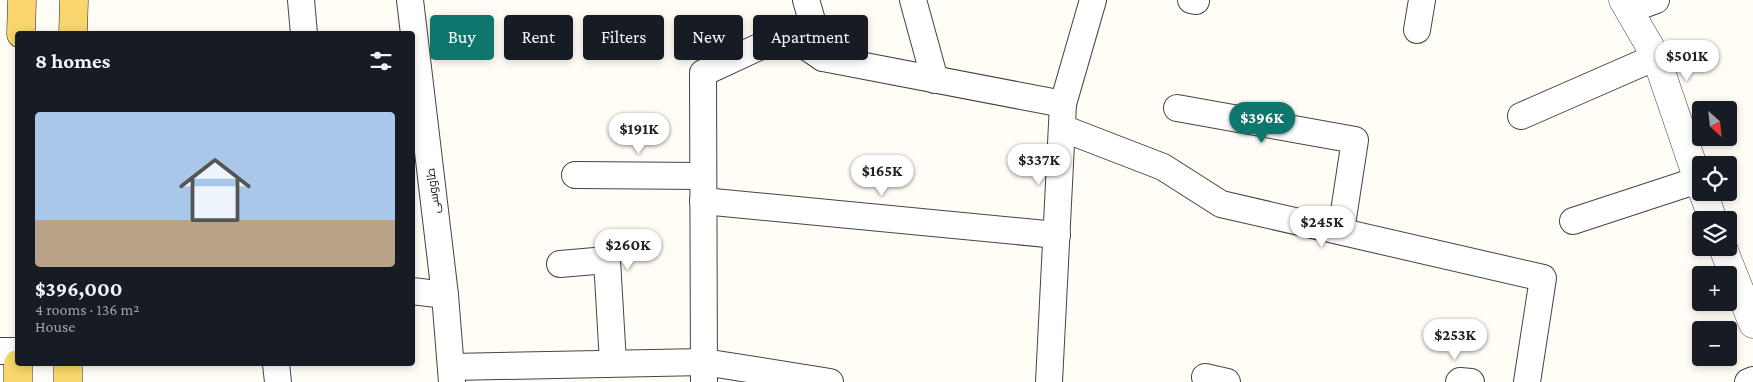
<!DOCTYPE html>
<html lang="en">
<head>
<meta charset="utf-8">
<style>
	:root { --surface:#171b24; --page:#20242c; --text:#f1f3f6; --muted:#9ea1a6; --accent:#0f766e }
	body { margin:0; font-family:"Crimson Pro",Cairo,serif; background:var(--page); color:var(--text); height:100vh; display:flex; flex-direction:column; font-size:19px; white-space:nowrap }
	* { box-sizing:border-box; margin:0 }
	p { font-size:16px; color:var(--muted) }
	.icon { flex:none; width:28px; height:28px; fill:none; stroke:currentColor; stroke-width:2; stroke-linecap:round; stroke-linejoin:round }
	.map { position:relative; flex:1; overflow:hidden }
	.details { position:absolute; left:15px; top:31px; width:400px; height:335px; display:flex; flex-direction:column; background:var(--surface); border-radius:5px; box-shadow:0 2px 8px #0003 }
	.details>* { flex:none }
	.banner { position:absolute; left:430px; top:15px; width:475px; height:45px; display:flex; gap:10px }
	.needle { width:32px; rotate:153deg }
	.fabs { position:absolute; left:1692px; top:101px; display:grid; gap:10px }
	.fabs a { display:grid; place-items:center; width:45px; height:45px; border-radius:5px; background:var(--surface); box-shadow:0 2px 8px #0003; font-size:25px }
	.price { position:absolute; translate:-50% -42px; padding:0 11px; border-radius:18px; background:#fff; color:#222; font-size:16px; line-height:32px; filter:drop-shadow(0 1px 2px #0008) }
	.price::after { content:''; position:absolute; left:50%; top:30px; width:15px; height:11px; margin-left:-8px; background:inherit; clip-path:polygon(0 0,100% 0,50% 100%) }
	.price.current { background:var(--accent); color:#fff }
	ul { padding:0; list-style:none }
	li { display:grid; align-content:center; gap:10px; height:265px; padding:0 20px }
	li span { display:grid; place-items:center; height:155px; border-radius:5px; color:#555 }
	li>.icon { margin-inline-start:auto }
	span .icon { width:90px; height:90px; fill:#fffc; stroke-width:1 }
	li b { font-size:21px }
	h2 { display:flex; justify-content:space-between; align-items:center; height:60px; padding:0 20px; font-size:21px }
	.pill { padding:0 18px; border-radius:5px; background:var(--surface); box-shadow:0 2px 8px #0003; font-size:18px; line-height:45px }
	.pill.current { background:var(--accent); color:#fff }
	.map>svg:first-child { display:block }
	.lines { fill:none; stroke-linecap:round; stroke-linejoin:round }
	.minor-casing { stroke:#444; stroke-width:28 }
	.tertiary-casing { stroke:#444; stroke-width:29 }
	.primary-casing { stroke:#222; stroke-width:29 }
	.minor { stroke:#fff; stroke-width:26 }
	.tertiary { stroke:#fff; stroke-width:28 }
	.primary { stroke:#f9d66b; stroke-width:28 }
	.labels { text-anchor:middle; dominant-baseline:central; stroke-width:5; stroke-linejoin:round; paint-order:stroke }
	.street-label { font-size:12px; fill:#111; stroke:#fff }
</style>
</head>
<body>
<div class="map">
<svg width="1753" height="382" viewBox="0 0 1753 382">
	<rect width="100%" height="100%" fill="#fffdf5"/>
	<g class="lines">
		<!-- minor casing -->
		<g class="minor-casing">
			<g id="minor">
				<path d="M301,0l3,34"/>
				<path d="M410,0l35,295 7,87"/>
				<path d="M806,0l17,58 240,46"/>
				<path d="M913,0l22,80"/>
				<path d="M1191,0l5,1"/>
				<path d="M1629,10l27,-10"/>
				<path d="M1417,30l5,-30"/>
				<path d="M1177,108l178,32 -14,91"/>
				<path d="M1521,116l135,-59"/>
				<path d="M1062,128l101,39 58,37 322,74 -16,104"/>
				<path d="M575,175l128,1"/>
				<path d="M703,201l354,34"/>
				<path d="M1573,221l125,-41"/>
				<path d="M560,264l47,-4 6,103"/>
				<path d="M412,291l33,4"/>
				<path d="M0,351h18"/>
				<path d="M276,364l2,18"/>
				<path d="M451,367l253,-5 126,20"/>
				<path d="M1205,377l22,5"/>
				<path d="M704,382l-1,-309 84,-39 36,24"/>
				<path d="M1049,382l14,-278 30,-104"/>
				<path d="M1459,382l1,-1 11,1"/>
				<path d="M1748,382l5,-2"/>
			</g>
		</g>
		<!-- tertiary casing -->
		<g class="tertiary-casing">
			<g id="tertiary">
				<path d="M1623,0l33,57 45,132"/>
				<path d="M1703,192l10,28"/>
				<path d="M1723,248l30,76"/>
			</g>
		</g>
		<!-- primary casing -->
		<g class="primary-casing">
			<g id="primary">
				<path d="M21,34l1,-34"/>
				<path d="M73,34l1,-34"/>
				<path d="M68,364v18"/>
				<path d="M18,382v-18"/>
			</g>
		</g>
		<!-- minor -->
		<use href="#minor" class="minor"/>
		<!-- tertiary -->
		<use href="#tertiary" class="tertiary"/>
		<!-- primary -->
		<use href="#primary" class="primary"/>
	</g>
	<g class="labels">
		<!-- street labels -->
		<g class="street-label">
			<text transform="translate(433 191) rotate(-97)">طاووسی</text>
		</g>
	</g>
</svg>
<div class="fabs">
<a><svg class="needle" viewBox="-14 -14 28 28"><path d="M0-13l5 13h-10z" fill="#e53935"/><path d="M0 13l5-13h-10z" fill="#9ea1a6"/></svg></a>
<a><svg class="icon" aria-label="locate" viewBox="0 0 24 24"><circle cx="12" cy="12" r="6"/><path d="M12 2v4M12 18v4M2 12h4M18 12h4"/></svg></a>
<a><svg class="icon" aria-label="layers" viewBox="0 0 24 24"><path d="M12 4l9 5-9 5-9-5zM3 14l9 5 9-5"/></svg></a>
<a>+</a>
<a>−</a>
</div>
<b class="price" style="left:1687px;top:82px">$501K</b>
<b class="price current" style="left:1262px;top:144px">$396K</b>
<b class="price" style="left:639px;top:155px">$191K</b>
<b class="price" style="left:1039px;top:186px">$337K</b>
<b class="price" style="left:882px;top:197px">$165K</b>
<b class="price" style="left:1322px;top:248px">$245K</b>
<b class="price" style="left:628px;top:271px">$260K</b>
<b class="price" style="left:1455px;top:361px">$253K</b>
<div class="banner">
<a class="pill current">Buy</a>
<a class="pill">Rent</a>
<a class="pill">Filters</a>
<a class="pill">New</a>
<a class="pill">Apartment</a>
</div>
<section class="details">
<h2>8 homes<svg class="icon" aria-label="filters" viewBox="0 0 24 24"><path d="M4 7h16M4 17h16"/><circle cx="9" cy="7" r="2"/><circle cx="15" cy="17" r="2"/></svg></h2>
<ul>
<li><span style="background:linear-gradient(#a9c7e8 70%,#b9a48a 0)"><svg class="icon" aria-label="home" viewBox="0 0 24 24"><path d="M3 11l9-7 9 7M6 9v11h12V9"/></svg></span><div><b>$396,000</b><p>4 rooms · 136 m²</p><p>House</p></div></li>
</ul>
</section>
</div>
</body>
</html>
